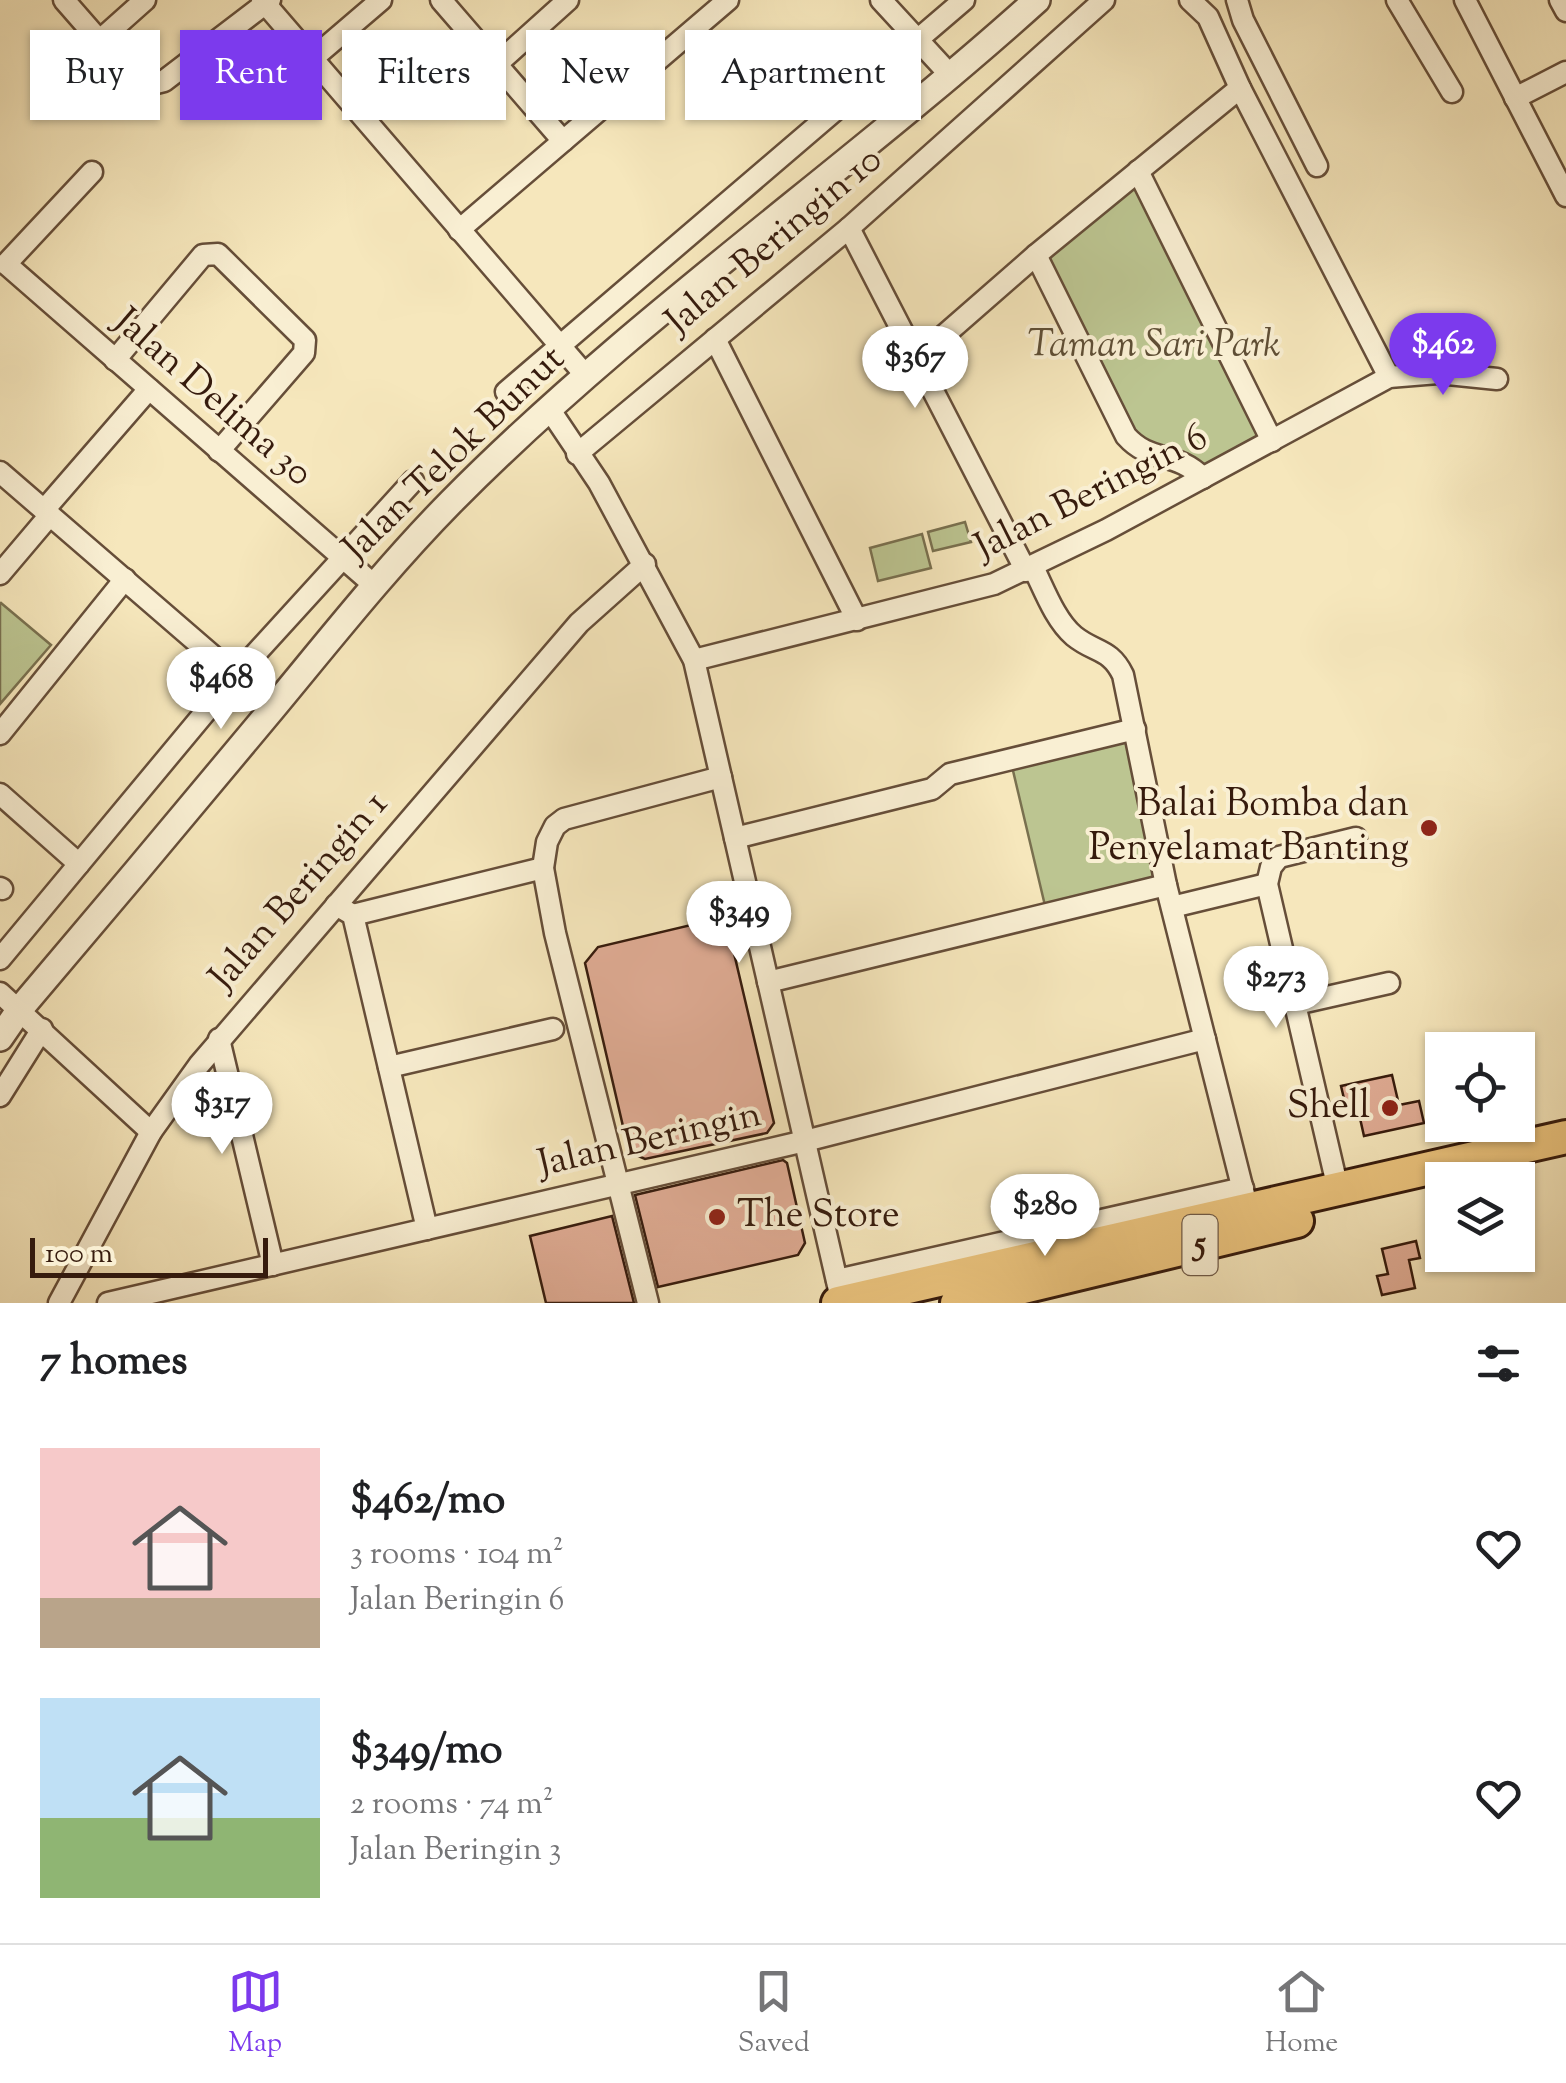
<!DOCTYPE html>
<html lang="en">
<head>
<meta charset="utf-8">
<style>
	:root { --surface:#fff; --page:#f6f6f6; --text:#202124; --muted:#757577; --line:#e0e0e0; --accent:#7c3aed }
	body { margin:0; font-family:"Sorts Mill Goudy",serif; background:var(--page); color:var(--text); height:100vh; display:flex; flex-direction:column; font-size:38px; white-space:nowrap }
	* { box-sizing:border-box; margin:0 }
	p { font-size:32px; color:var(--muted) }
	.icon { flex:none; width:55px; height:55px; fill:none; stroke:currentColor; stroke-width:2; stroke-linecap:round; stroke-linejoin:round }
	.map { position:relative; height:1303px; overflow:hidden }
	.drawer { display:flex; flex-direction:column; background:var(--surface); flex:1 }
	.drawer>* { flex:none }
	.top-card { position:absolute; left:30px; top:30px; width:1000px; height:90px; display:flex; gap:20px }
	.tools { position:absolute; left:1425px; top:1032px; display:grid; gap:20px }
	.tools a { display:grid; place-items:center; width:110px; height:110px; border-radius:0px; background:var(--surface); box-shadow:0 2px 8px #0004; font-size:50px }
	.scale { position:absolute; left:30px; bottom:25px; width:238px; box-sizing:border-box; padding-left:10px; border:5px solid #361b0d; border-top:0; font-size:28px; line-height:35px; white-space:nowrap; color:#361b0d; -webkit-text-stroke:8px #f9efd3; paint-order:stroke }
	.price { position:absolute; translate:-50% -85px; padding:0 22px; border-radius:35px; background:#fff; color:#222; font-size:32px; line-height:65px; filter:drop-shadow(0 2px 5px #0008) }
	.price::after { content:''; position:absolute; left:50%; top:60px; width:30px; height:22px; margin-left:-15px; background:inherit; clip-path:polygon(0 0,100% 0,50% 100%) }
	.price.current { background:var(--accent); color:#fff }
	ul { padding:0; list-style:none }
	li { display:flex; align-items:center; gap:30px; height:250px; padding:0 40px }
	li span { display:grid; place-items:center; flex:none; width:280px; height:200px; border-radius:0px; color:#555 }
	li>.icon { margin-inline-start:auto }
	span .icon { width:120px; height:120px; fill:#fffc; stroke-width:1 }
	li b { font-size:42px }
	h2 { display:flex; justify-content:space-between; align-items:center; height:120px; padding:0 40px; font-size:42px }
	.pill { padding:0 35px; border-radius:0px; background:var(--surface); box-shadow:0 2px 8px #0004; font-size:35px; line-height:90px }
	.pill.current { background:var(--accent); color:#fff }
	.dock { display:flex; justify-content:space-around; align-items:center; height:140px; border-top:2px solid var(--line); background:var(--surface); font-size:28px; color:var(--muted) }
	.dock a { display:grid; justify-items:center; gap:5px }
	.dock .current { color:var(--accent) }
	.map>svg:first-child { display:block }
	.green { fill:#bcc591; stroke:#79704f; stroke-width:2.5 }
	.building { fill:#e1ad96; stroke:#361b0d; stroke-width:2.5 }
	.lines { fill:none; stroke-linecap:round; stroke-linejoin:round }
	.minor-casing { stroke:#664e39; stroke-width:25 }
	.tertiary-casing { stroke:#664e39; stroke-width:30 }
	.trunk-casing { stroke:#361b0d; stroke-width:38 }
	.minor { stroke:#f9efd3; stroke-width:20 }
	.tertiary { stroke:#f9efd3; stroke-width:25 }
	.trunk { stroke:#ebc47e; stroke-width:32 }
	.poi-dot { fill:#8f2418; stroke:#f9efd3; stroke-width:4 }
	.labels { text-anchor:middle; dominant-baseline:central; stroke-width:8; stroke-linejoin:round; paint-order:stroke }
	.shield { fill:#f9efd3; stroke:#705b48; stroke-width:2.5 }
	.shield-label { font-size:35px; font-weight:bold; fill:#361b0d }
	.street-label { font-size:38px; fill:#361b0d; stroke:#f9efd3 }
	.park-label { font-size:38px; font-style:italic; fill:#5e4e35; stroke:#f9efd3 }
	.poi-label { font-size:38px; fill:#361b0d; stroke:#f9efd3; text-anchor:end }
</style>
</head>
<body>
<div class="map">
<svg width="1566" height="1303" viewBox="0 0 1566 1303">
	<rect width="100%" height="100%" fill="#f6e7bc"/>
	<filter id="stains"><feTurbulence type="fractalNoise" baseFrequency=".002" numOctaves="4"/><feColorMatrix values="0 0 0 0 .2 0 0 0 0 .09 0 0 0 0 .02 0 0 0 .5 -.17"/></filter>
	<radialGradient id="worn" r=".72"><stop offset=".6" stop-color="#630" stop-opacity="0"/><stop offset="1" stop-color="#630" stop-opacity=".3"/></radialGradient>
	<!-- green -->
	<g class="green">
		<path d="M1137,174l134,264 -70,38 -60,-28 -103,-191z"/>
		<path d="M965,522l6,20 -38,9 -5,-19z"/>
		<path d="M922,534l9,34 -53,13 -8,-33z"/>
		<path d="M1,603l50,42 -51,59v-100z"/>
		<path d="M1135,729l31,156 -119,29 -37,-156z"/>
	</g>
	<!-- building -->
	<g class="building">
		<path d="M712,920l17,12 45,191 -7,10 -122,26 -16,-7 -44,-189 13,-16z"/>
		<path d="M1392,1075l7,30 20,-4 5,22 -60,13 -7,-31 -11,2 -5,-21z"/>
		<path d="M783,1160l4,3 18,80 -7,12 -140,32 -23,-92z"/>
		<path d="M612,1216l22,87h-88l-16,-67z"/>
		<path d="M1416,1241l4,17 -11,2 6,28 -33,7 -5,-19 11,-2 -6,-25z"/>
	</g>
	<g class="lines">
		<!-- minor casing -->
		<g class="minor-casing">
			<g id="minor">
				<path d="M64,0l69,79 15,6 16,-4 106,-81"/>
				<path d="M262,0l325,377"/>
				<path d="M441,0l122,141"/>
				<path d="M881,0l71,77"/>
				<path d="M1190,0l18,17 32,71 149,289"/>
				<path d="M1237,0l6,20 74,146"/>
				<path d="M1397,0l55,92"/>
				<path d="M1465,0l101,196"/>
				<path d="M1560,0l6,11"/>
				<path d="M99,41l46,-41"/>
				<path d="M312,59l69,-59"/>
				<path d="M497,64l71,-64"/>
				<path d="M1515,98l51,-26"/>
				<path d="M1138,171l134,270"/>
				<path d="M849,228l177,343"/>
				<path d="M459,230l269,-230"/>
				<path d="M1036,255l90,181c25,28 49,14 77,42"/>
				<path d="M6,264l368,321"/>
				<path d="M6,264l86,-92"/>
				<path d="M715,339l142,281"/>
				<path d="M917,359l119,-104 204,-167"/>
				<path d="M115,360l88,-105 15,-1 87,86 -1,13 -85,98"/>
				<path d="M506,392l458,-392"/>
				<path d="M550,410l49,73 95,177 148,643"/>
				<path d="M577,454l272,-226 255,-228"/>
				<path d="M0,472l273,236"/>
				<path d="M44,510l105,-121"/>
				<path d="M1033,567c11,22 22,53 41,69 21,17 36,12 49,39l43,210 82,325"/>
				<path d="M0,574l50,-59"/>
				<path d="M694,660l300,-76 112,-54 283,-153 49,-4 59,6"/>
				<path d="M0,734l125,-155"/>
				<path d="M0,794l79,70"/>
				<path d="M735,838l197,-49 18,-15 185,-45"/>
				<path d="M0,888l2,1"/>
				<path d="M336,905l17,10 74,314"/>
				<path d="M1172,907l95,-23"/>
				<path d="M353,915l190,-47"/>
				<path d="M0,959l237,-285 176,-193"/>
				<path d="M768,982l398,-97"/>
				<path d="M0,993l151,139"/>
				<path d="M1296,1004l93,-21"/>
				<path d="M219,1039l54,226"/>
				<path d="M389,1067l164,-38"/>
				<path d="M0,1096l42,-67"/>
				<path d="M1338,1189l-71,-305 4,-17 8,-10 77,-19"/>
				<path d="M837,1280l406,-92"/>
				<path d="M59,1303l92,-171 48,-67 380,-442 66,-59"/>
				<path d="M108,1303l697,-162 400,-102"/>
				<path d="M648,1303l-93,-370 -12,-65 4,-26 8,-16 9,-7 157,-42"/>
			</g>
		</g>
		<!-- tertiary casing -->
		<g class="tertiary-casing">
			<path id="tertiary" d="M0,1038l20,-29c85,-100 169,-200 253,-301 58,-70 114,-141 178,-206 181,-183 395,-330 586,-502"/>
		</g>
		<!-- trunk casing -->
		<g class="trunk-casing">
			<g id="trunk">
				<path d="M838,1303l728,-166"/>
				<path d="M957,1303l340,-82"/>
			</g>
		</g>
		<!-- minor -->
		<use href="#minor" class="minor"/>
		<!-- tertiary -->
		<use href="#tertiary" class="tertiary"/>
		<!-- trunk -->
		<use href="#trunk" class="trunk"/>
	</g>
	<!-- markers -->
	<g class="poi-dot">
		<circle cx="1429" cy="828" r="10"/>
		<circle cx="1390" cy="1108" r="10"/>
		<circle cx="717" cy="1217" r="10"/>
	</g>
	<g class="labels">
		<!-- shield labels -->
		<rect class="shield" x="1182.5" y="1215" width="35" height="60" rx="8"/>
		<g class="shield-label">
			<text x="1200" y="1245">5</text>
		</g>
		<!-- street labels -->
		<g class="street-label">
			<text transform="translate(775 242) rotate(-40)">Jalan Beringin 10</text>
			<text transform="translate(212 399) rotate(41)">Jalan Delima 30</text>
			<text transform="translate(455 455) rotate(-44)">Jalan Telok Bunut</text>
			<text transform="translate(1092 494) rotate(-27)">Jalan Beringin 6</text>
			<text transform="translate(300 892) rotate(-49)">Jalan Beringin 1</text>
			<text transform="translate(650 1141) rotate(-13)">Jalan Beringin</text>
		</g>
		<!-- park labels -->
		<g class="park-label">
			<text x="1154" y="347">Taman Sari Park</text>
		</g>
		<!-- poi labels -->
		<g class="poi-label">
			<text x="1409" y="806">Balai Bomba dan<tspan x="1409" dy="44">Penyelamat Banting</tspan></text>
			<text x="1370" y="1108">Shell</text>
			<text x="737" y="1217" text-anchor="start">The Store</text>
		</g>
	</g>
	<rect width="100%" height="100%" filter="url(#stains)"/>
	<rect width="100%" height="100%" fill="url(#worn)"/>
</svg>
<div class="tools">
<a><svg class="icon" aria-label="locate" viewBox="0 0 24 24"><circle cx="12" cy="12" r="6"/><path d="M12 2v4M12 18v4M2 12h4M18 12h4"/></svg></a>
<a><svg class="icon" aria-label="layers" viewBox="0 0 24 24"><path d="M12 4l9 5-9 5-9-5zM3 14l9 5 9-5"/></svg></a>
</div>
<div class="scale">100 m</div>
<b class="price current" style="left:1443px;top:398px">$462</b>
<b class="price" style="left:915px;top:411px">$367</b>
<b class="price" style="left:221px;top:732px">$468</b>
<b class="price" style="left:739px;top:966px">$349</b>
<b class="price" style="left:1276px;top:1031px">$273</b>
<b class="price" style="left:222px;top:1157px">$317</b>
<b class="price" style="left:1045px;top:1259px">$280</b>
<div class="top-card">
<a class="pill">Buy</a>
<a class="pill current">Rent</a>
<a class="pill">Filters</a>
<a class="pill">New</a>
<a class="pill">Apartment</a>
</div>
</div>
<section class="drawer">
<h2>7 homes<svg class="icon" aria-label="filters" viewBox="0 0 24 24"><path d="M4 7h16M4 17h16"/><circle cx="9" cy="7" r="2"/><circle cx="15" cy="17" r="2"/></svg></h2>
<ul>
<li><span style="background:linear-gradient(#f6c9c9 75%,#b9a48a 0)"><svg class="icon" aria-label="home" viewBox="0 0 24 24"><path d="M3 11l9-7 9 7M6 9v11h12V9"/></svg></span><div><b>$462/mo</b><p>3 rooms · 104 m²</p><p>Jalan Beringin 6</p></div><svg class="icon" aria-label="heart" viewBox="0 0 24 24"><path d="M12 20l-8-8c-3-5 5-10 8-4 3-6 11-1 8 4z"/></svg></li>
<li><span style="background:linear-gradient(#bfe0f5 60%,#8fb573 0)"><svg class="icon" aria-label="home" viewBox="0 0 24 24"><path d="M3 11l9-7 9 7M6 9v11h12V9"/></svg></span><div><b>$349/mo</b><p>2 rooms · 74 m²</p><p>Jalan Beringin 3</p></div><svg class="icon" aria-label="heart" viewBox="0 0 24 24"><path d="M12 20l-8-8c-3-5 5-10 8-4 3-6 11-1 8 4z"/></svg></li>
</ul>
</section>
<nav class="dock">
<a class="current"><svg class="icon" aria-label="map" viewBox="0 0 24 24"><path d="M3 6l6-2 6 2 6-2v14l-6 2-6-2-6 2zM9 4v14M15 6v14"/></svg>Map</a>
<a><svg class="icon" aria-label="saved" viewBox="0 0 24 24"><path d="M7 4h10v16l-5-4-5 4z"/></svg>Saved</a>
<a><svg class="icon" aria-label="home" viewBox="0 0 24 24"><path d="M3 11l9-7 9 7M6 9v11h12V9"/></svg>Home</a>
</nav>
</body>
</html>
